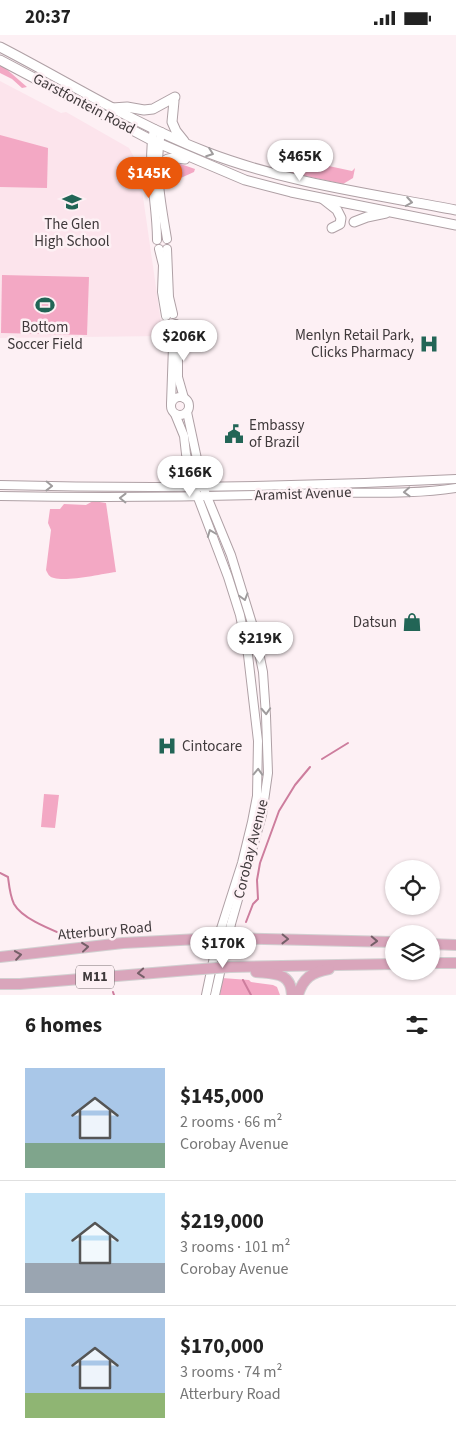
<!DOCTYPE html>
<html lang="en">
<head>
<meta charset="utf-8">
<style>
	:root { --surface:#fff; --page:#f2f2f2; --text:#222; --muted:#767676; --line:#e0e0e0; --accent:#ea580c }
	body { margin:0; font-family:"Source Sans 3",sans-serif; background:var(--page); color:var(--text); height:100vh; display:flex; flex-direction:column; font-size:19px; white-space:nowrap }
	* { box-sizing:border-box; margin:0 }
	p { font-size:16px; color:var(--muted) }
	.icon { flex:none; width:28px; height:28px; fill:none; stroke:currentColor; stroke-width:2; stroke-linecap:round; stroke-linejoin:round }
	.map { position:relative; height:960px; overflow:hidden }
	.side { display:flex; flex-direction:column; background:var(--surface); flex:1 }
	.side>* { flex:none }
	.controls { position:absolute; left:385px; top:825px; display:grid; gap:10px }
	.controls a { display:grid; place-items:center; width:55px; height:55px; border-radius:50%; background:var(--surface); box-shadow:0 1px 4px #0004; font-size:25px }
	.price { position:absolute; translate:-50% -42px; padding:0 11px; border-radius:18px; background:#fff; color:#222; font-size:16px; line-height:32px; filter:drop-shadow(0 1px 2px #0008) }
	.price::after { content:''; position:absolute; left:50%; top:30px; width:15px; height:11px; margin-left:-8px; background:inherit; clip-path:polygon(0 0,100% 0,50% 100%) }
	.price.selected { background:var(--accent); color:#fff }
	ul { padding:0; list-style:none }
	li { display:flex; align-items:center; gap:15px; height:125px; padding:0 25px }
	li+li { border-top:1px solid var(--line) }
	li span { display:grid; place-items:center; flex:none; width:140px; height:100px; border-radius:0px; color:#555 }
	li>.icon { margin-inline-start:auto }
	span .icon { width:60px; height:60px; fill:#fffc; stroke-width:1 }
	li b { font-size:21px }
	h2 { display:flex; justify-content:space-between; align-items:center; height:60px; padding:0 25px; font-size:21px }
	.status { display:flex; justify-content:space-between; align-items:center; height:35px; padding:0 25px; background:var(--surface); direction:ltr }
	.status svg { height:14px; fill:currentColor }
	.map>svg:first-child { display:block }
	.built { fill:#fce4ec }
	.green { fill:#f3a8c4 }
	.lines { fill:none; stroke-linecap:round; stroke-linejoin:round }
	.stream { stroke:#cd7d9d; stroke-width:2 }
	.tertiary-casing { stroke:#afa0a5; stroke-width:10 }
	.secondary-casing { stroke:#afa0a5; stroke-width:11 }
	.primary-casing { stroke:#d1cfd0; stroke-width:12 }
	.tertiary { stroke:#fff; stroke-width:8 }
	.secondary { stroke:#fff; stroke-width:9 }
	.primary { stroke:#d9a5bb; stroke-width:10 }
	.primary-bridge-casing { stroke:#d1cfd0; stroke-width:12; stroke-linecap:butt }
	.primary-bridge { stroke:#d9a5bb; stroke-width:10 }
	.oneway { stroke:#9f9c9d }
	.oneway2 { stroke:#755f68 }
	.labels { text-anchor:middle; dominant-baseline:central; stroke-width:5; stroke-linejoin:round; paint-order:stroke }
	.shield { fill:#fdf0f4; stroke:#787072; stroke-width:1 }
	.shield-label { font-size:14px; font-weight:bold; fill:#3f393b }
	.street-label { font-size:15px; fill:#3f393b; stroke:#fdf0f4 }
	.poi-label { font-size:15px; fill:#3f393b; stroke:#fdf0f4 }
</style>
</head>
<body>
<div class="status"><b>20:37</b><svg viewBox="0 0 49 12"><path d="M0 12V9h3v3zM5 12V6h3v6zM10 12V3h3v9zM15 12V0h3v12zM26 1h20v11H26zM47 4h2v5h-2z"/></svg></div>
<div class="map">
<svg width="456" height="960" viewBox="0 0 456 960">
	<rect width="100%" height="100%" fill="#fdf0f4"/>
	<!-- built -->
	<path class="built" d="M0,46l61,32 5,-1 63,36 7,13 4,15 23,160 -163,2z"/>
	<!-- green -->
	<g class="green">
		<path d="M0,30l4,2 23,20 -5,1 -10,-9 -12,-6z"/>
		<path d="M0,100l48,13 -1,40 -47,-1z"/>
		<path d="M324,125l2,1 -2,4 28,6 3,-3 -2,10 -10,6 -70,-15 31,4 8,-3z"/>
		<path d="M175,127l20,7 -1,3 -29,13v-16l3,-6z"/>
		<path d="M2,240l87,2 -2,58 -86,-2z"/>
		<path d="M93,466l13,2 10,69c-15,2 -49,10 -62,6 -5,-1 -6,-4 -8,-8l5,-40 -3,-7 2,-14h10l4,-5 22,1z"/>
		<path d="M44,759l15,1 -4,33 -14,-1z"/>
		<path d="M222,943l27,2 2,2 22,3 4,2 3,8h-60z"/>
	</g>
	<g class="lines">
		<!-- stream -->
		<g class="stream">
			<path d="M322,724l26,-16"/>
			<path d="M0,838l8,4c1,8 2,19 6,27 9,16 41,27 57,34"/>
			<path d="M246,887l7,-18 5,-5 -1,-19 3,-17 19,-52 16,-26 15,-18"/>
			<path d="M243,945l8,15"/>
			<path d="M113,957l1,3"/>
		</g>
		<!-- tertiary casing -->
		<g class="tertiary-casing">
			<g id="tertiary">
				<path d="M154,94c-8,37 3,73 3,111"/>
				<path d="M161,97c-7,37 0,71 6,107"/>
				<path d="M159,214l4,16 -1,27 4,24"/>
				<path d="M167,214l2,48 4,17"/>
				<path d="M176,289l2,23v30l6,21"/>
				<path d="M167,291l6,20 -2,58"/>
				<circle cx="180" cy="371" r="9"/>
				<path d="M187,377l16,75 28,68 24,78 8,39 3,44 2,57 -6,42 -31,109 -16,71"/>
				<path d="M175,379l9,22 2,18 8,33 34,90 12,38 8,40 10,86 -1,55 -5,26 -10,41 -24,75 -12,57"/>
				<path d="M0,450c152,4 304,2 456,-6"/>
				<path d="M0,461c107,2 213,1 319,-3 46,-1 92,2 137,-5"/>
			</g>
		</g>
		<!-- secondary casing -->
		<g class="secondary-casing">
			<g id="secondary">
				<path d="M0,12c68,35 134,77 206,105 81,31 166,42 250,58"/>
				<path d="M0,25l151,80 94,40 46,12 165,33"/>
				<path d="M174,66l-2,21 4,9 8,10"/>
				<path d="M112,73l15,-1 17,3 9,-1 22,-12"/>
				<path d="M158,148c6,-20 1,-28 27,-24"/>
				<path d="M323,164l14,11 4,8 -1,6 -8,4"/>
				<path d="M354,187l13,-5 19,-4"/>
			</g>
		</g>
		<!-- primary casing -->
		<g class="primary-casing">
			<g id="primary">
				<path d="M431,909l25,1"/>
				<path d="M0,922l123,-14 95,-5 176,4"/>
				<path d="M431,928h25"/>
				<path d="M230,932l164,-3"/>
				<path d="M256,937c19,2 35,0 36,23"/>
				<path d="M0,949h20l169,-14"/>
				<path d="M298,960c5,-17 14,-23 31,-26"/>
			</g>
		</g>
		<!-- tertiary -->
		<use href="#tertiary" class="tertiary"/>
		<!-- secondary -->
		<use href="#secondary" class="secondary"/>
		<!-- primary -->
		<use href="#primary" class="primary"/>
		<!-- primary-bridge casing -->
		<g class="primary-bridge-casing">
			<path id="primary-bridge" d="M189,935l41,-3"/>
		</g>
		<!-- primary-bridge -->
		<use href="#primary-bridge" class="primary-bridge"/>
	</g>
	<!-- one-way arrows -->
	<defs><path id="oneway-chevron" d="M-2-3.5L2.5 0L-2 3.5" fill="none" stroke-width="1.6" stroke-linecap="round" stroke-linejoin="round" transform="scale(1.25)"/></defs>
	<g class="oneway">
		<use href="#oneway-chevron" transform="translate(210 118) rotate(20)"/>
		<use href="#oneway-chevron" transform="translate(409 167) rotate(9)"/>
		<use href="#oneway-chevron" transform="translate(49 451) rotate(1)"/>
		<use href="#oneway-chevron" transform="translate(407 457) rotate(177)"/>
		<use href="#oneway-chevron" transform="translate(123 463) rotate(-179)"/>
		<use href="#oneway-chevron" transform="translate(211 498) rotate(-111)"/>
		<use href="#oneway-chevron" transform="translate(244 562) rotate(74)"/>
		<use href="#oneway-chevron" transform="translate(266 676) rotate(87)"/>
		<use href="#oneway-chevron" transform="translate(258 737) rotate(-88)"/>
	</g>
	<g class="oneway2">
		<use href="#oneway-chevron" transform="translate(285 904) rotate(1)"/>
		<use href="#oneway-chevron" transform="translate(374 906) rotate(2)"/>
		<use href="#oneway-chevron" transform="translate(85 912) rotate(-6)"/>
		<use href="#oneway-chevron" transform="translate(18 920) rotate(-8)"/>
		<use href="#oneway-chevron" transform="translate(141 938) rotate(176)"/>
	</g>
	<!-- icons -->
	<defs>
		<g id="school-bare" transform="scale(1.5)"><path d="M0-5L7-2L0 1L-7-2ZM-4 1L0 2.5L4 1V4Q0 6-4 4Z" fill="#226556" stroke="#fdf0f4" stroke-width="2.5" paint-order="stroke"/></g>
		<g id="stadium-bare" transform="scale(1.5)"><path d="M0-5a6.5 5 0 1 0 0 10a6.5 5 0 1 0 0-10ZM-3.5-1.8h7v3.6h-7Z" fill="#226556" stroke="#fdf0f4" stroke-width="2.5" paint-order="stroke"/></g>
		<g id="hospital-bare" transform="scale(1.5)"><path d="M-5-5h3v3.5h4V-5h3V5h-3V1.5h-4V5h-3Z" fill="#226556" stroke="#fdf0f4" stroke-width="2.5" paint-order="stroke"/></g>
		<g id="civic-bare" transform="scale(1.5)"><path d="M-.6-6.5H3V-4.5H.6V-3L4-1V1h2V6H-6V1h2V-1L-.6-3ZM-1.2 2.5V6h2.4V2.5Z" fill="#226556" stroke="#fdf0f4" stroke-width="2.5" paint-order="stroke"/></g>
		<g id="shop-bare" transform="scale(1.5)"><path d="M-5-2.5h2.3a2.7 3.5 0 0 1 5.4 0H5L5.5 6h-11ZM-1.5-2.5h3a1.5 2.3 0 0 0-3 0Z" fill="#226556" stroke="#fdf0f4" stroke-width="2.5" paint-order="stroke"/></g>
	</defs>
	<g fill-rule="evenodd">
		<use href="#school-bare" x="72" y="167"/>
		<use href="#stadium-bare" x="45" y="270"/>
		<use href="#hospital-bare" x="429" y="309"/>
		<use href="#civic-bare" x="234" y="399"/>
		<use href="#shop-bare" x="412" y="587"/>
		<use href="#hospital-bare" x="167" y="711"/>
	</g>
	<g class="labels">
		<!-- shield labels -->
		<rect class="shield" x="76" y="930.5" width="38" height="23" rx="4"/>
		<g class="shield-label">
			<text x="95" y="942">M11</text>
		</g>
		<!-- street labels -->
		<g class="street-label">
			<text transform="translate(84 69) rotate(28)">Garstfontein Road</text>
			<text transform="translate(303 459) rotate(-2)">Aramist Avenue</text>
			<text transform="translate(251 814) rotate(-76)">Corobay Avenue</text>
			<text transform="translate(105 896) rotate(-5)">Atterbury Road</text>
		</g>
		<!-- poi labels -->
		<g class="poi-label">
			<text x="72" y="189">The Glen<tspan x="72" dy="17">High School</tspan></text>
			<text x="45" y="292">Bottom<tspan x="45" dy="17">Soccer Field</tspan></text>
			<text x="414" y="300" text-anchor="end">Menlyn Retail Park,<tspan x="414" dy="17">Clicks Pharmacy</tspan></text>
			<text x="249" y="390" text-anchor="start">Embassy<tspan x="249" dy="17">of Brazil</tspan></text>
			<text x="397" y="587" text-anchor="end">Datsun</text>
			<text x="182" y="711" text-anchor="start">Cintocare</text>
		</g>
	</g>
</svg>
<div class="controls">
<a><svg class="icon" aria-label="locate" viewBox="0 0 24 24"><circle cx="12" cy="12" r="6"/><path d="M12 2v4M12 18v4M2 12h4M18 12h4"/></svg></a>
<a><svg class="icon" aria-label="layers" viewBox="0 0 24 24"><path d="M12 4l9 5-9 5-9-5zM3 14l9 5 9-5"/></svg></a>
</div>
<b class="price" style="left:300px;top:147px">$465K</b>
<b class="price selected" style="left:149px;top:164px">$145K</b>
<b class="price" style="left:184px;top:327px">$206K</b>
<b class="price" style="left:190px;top:463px">$166K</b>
<b class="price" style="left:260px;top:629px">$219K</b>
<b class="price" style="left:223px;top:934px">$170K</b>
</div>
<section class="side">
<h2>6 homes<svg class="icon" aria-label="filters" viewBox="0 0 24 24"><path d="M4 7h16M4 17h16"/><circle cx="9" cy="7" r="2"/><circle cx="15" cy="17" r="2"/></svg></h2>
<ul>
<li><span style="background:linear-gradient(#a9c7e8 75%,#7fa58c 0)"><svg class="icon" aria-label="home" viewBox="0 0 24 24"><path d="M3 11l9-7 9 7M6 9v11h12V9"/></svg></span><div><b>$145,000</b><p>2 rooms · 66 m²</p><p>Corobay Avenue</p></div></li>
<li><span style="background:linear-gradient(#bfe0f5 70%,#9aa5b1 0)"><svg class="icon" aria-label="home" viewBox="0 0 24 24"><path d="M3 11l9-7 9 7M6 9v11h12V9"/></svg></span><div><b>$219,000</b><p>3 rooms · 101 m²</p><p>Corobay Avenue</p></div></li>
<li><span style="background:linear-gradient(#a9c7e8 75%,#8fb573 0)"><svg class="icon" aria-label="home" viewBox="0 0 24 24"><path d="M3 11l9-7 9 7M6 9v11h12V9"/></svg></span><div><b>$170,000</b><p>3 rooms · 74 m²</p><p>Atterbury Road</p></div></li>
</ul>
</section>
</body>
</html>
